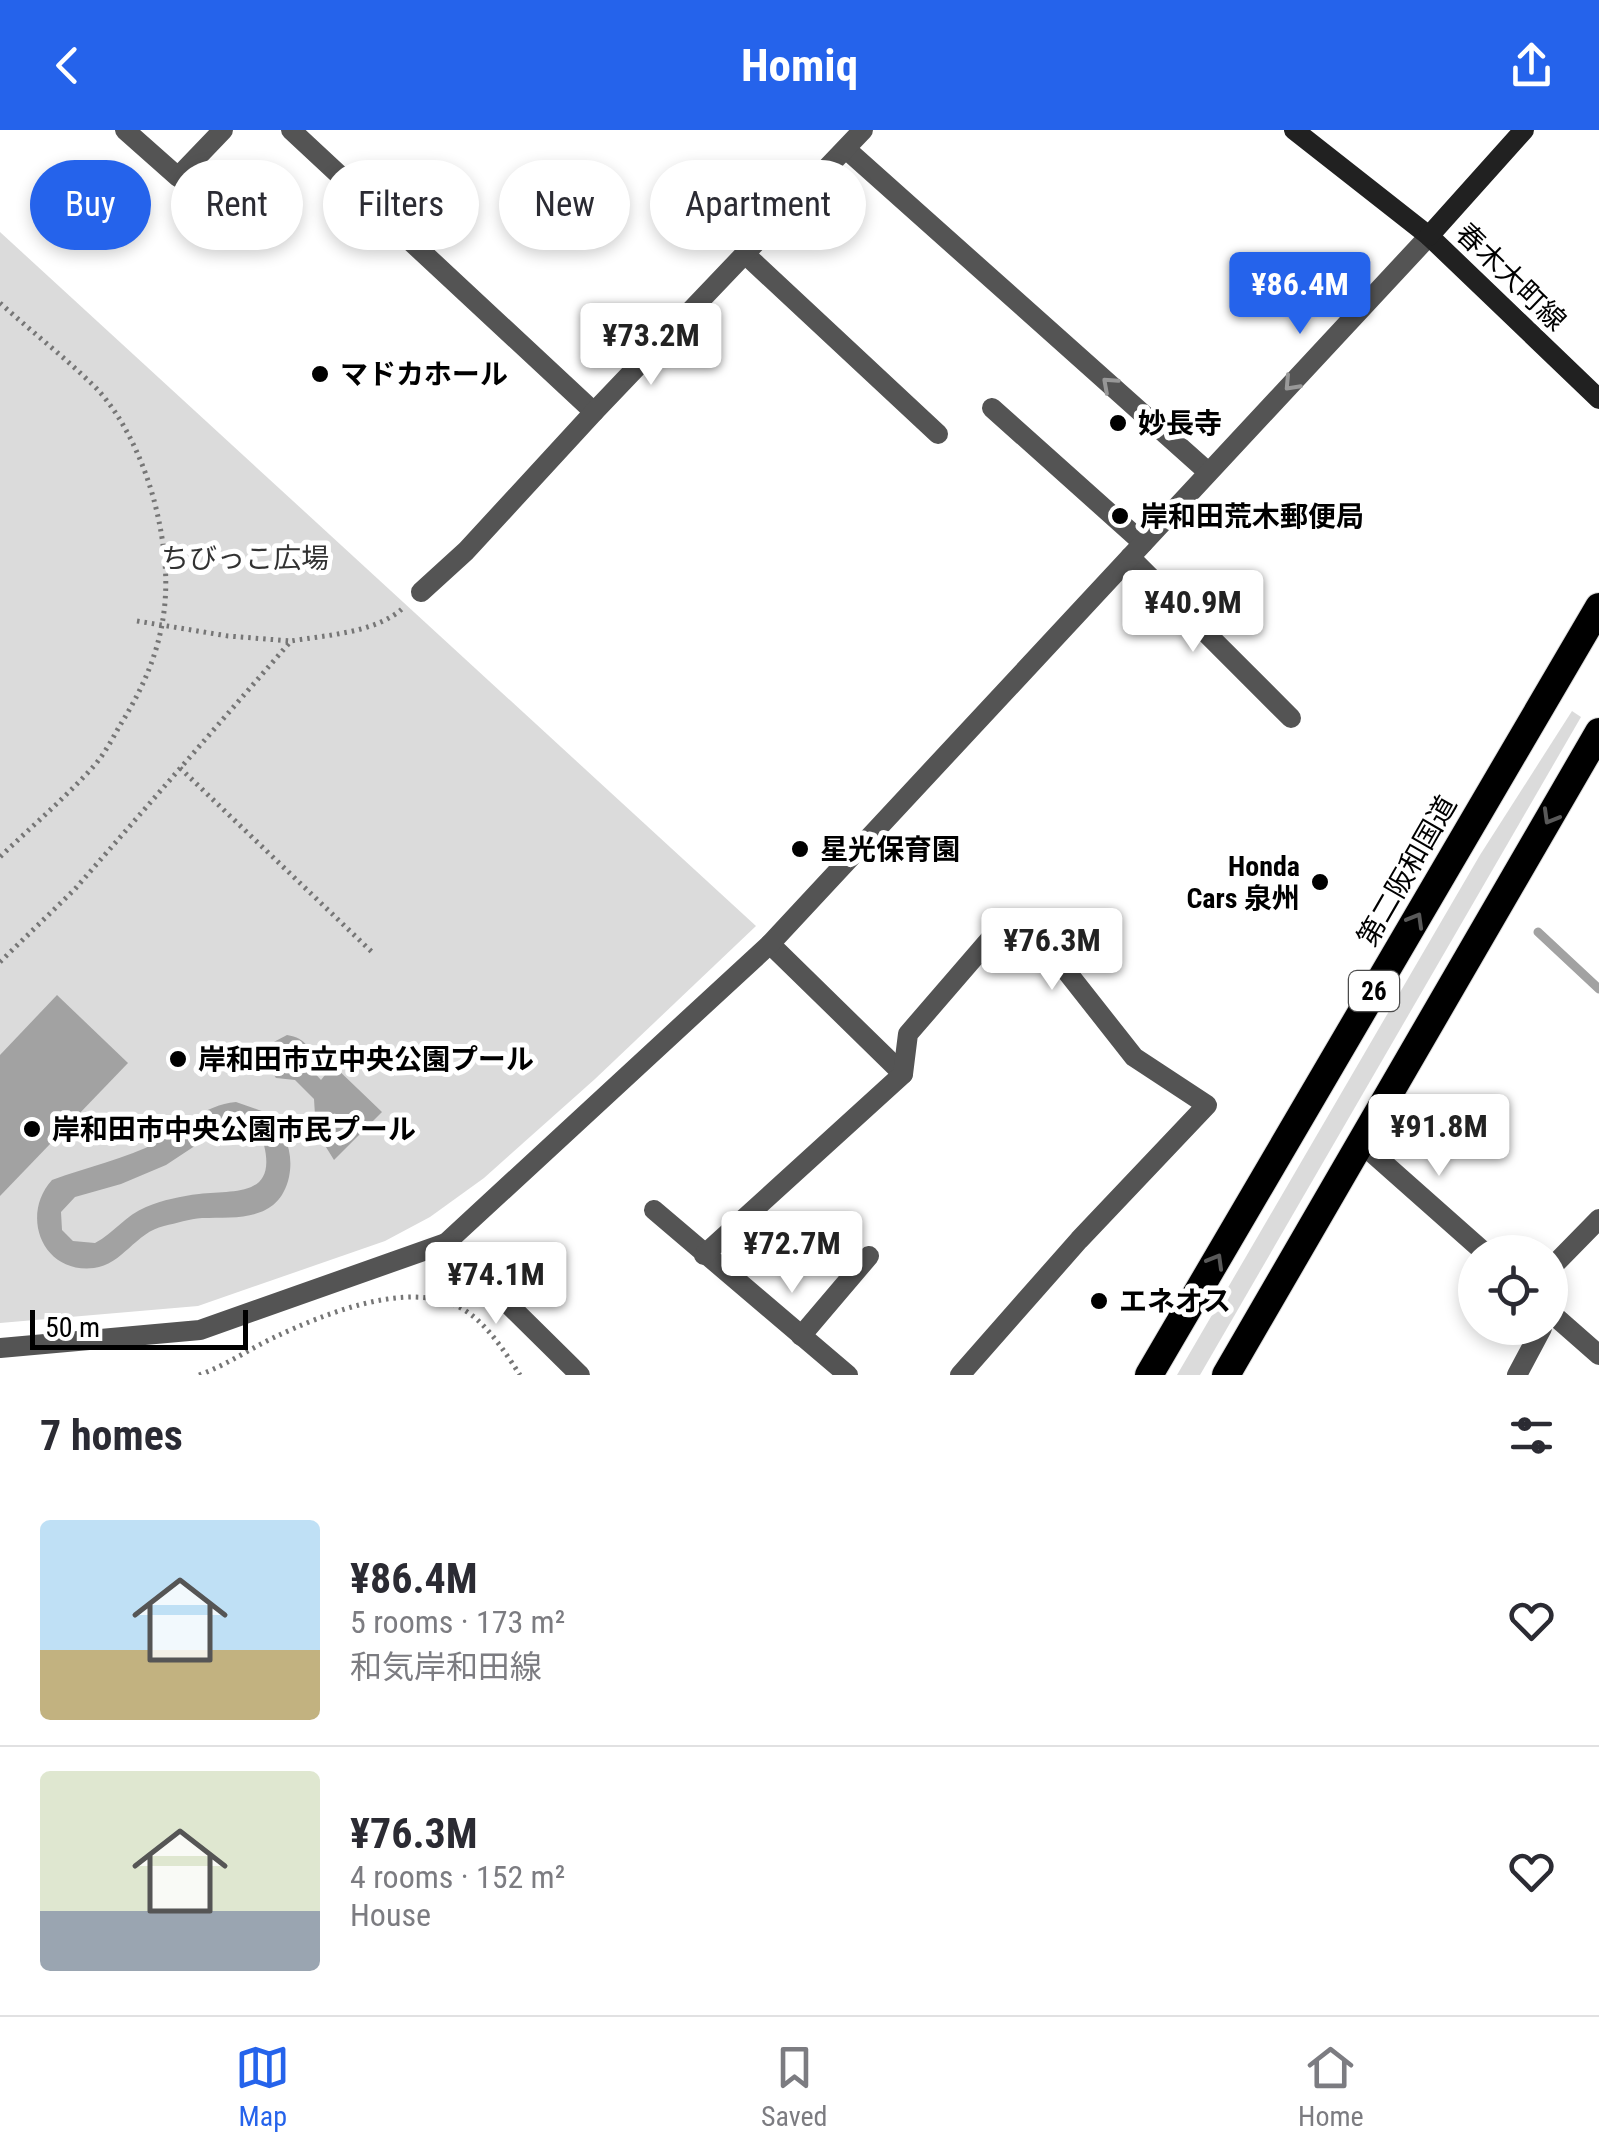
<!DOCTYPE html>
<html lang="en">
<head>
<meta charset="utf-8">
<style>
	:root { --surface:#fff; --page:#f2f2f3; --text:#2b2b33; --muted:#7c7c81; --line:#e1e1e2; --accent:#2563eb }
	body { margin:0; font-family:"Roboto Condensed","Noto Sans JP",sans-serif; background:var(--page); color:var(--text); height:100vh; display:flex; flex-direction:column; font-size:38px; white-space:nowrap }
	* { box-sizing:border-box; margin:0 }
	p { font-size:32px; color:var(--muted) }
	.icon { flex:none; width:55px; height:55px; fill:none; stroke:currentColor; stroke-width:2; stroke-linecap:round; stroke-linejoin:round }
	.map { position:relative; height:1245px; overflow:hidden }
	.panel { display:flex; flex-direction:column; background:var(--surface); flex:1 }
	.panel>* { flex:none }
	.banner { position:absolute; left:30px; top:30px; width:1000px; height:90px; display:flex; gap:20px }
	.tools { position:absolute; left:1458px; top:1105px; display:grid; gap:20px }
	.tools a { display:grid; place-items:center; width:110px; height:110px; border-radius:50%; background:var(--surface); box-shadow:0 5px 15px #0003; font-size:50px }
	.scale { position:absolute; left:30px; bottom:25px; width:218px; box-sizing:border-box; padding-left:10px; border:5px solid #000; border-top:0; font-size:28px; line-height:35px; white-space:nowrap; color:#000; -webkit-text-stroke:8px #fff; paint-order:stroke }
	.price { position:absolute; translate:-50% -85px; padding:0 22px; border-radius:10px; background:#fff; color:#222; font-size:32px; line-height:65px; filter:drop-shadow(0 2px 5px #0008) }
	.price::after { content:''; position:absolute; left:50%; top:60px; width:30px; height:22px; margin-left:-15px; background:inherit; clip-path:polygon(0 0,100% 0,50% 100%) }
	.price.on { background:var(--accent); color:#fff }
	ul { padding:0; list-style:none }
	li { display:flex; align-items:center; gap:30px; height:250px; padding:0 40px }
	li+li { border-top:2px solid var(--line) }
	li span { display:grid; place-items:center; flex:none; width:280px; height:200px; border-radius:10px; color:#555 }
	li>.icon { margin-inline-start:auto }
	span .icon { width:120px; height:120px; fill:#fffc; stroke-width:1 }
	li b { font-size:42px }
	h2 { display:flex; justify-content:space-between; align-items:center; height:120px; padding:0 40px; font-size:42px }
	.tag { padding:0 35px; border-radius:45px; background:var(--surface); box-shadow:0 5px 15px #0003; font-size:35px; line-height:90px }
	.tag.on { background:var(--accent); color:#fff }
	header { display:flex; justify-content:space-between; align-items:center; height:130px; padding:0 40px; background:var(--accent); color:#fff; font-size:45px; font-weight:700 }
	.tabs { display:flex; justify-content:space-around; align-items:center; height:140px; border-top:2px solid var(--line); background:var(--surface); font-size:28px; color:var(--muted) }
	.tabs a { display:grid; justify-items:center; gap:5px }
	.tabs .on { color:var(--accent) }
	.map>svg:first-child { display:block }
	.green { fill:#dbdbdb }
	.water { fill:#a2a2a2; fill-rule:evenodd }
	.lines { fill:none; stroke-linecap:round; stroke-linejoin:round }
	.stream { stroke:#a2a2a2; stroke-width:9 }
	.trunk-casing { stroke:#dbdbdb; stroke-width:30 }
	.path { stroke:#767676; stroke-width:5; stroke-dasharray:2.5 5; stroke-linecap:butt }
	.minor { stroke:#545454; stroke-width:20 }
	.tertiary { stroke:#545454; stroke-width:20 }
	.secondary { stroke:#212121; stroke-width:20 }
	.trunk { stroke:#000; stroke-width:28 }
	.oneway { stroke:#989898 }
	.oneway2 { stroke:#595959 }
	.poi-dot { fill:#000; stroke:#fff; stroke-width:4 }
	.labels { text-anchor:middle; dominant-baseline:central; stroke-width:10; stroke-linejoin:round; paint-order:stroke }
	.shield { fill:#fff; stroke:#4c4c4c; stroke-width:2.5 }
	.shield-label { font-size:25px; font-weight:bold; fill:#000 }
	.street-label { font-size:28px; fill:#000; stroke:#fff }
	.poi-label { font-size:28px; font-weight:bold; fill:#000; stroke:#fff; text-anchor:start }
	.park-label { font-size:28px; fill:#323232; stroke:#fff }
</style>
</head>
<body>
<header><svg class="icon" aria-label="back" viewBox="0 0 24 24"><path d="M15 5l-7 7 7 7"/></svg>Homiq<svg class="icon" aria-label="share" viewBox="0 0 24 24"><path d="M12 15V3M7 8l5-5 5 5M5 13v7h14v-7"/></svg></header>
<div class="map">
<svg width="1599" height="1245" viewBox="0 0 1599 1245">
	<rect width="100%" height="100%" fill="#fff"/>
	<!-- green -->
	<g class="green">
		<path d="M0,102l756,694 -161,153 -111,99 -54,39 -45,24 -187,65 -198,17z"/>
		<path d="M1572,581l9,6 -381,658h-23l303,-520z"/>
	</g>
	<!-- water -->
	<g class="water">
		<path d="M57,865l71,68 -128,133v-141z"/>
		<path d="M287,905c19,3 26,14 23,33l11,12 12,-15 49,47 -48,48 -18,-29 -2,-32 -19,-19 -19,-2 -11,-16 5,-18z"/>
		<path d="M236,972l34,12c15,19 24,38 19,63 -10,45 -52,40 -87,41 -13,1 -25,5 -38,8 -28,6 -42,39 -70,42 -52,6 -74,-53 -42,-88 35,-13 73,-21 106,-38 28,-15 45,-37 78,-40zM222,998h26l16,17c13,53 -31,45 -65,49 -18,2 -36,6 -53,13 -20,8 -32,26 -51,36l-22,-2 -11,-11 -1,-18 14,-15 46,-13 45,-19z"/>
	</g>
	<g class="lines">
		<!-- stream -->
		<path class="stream" d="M1538,802l61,57"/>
		<!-- trunk casing -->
		<g class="trunk-casing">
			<g id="trunk">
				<path d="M1149,1245l450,-768"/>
				<path d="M1226,1245l373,-643"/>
			</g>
		</g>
		<!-- path -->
		<g class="path">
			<path d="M0,173c32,29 67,56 97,86 28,30 48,76 58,115 21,84 12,145 -33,218 -9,15 -17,32 -29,45 -29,32 -62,60 -93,90"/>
			<path d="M137,491l91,15 63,5"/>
			<path d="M180,638l194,186"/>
			<path d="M0,832l75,-73 216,-248c35,-6 85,-8 112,-33"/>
			<path d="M199,1245c28,-10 50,-26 76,-38 49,-23 132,-57 184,-30 26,13 46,45 61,68"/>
		</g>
		<!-- minor -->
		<g class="minor">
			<path d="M125,0l53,47 45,-47"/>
			<path d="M291,0l303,282"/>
			<path d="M846,19l362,323"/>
			<path d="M746,125l192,179"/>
			<path d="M992,278l151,135"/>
			<path d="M1130,427l161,161"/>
			<path d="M421,462l45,-41 128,-139 269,-282"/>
			<path d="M770,814l133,130"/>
			<path d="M654,1080l194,165"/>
			<path d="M446,1113l324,-299 659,-708"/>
			<path d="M704,1125l199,-181 5,-40 95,-110 27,1 104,132 73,48 -128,135 -119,135"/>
			<path d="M801,1206l68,-80"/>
			<path d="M1517,1245l25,-47"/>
		</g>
		<!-- tertiary -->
		<g class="tertiary">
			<path d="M1361,1013l123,109"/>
			<path d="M1550,1139l49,-50"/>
			<path d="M1550,1182l49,43"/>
			<path d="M0,1218l200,-18 246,-87 134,132"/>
		</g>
		<!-- secondary -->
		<g class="secondary">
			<path d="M1294,0l135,106 170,163"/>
			<path d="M1429,106l95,-106"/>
		</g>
		<!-- trunk -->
		<use href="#trunk" class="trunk"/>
	</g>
	<!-- one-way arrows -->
	<defs><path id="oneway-chevron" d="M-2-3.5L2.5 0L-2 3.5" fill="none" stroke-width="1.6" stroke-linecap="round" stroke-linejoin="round" transform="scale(2.5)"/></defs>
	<g class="oneway">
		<use href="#oneway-chevron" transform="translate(1109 254) rotate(-138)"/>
		<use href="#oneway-chevron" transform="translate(1291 254) rotate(133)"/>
	</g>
	<g class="oneway2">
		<use href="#oneway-chevron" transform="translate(1550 687) rotate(120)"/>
		<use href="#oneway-chevron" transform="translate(1416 790) rotate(-60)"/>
		<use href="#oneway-chevron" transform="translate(1216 1131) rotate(-60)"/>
	</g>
	<!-- markers -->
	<g class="poi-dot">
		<circle cx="320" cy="244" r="10"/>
		<circle cx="1118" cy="293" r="10"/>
		<circle cx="1120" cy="386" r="10"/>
		<circle cx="800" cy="719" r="10"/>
		<circle cx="1320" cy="752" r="10"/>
		<circle cx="178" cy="929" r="10"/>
		<circle cx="32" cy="999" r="10"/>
		<circle cx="1099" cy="1171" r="10"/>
	</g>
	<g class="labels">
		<!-- shield labels -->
		<rect class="shield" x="1349" y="841" width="50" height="40" rx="8"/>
		<g class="shield-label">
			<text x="1374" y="861">26</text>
		</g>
		<!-- street labels -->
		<g class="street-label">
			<text transform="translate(1511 147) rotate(44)">春木大町線</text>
			<text transform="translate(1407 741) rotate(-60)">第二阪和国道</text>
		</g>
		<!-- poi labels -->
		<g class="poi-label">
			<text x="340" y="244">マドカホール</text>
			<text x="1138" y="293">妙長寺</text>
			<text x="1140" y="386">岸和田荒木郵便局</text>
			<text x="820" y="719">星光保育園</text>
			<text x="1300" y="736" text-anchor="end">Honda<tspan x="1300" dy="32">Cars 泉州</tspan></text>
			<text x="198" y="929">岸和田市立中央公園プール</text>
			<text x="52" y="999">岸和田市中央公園市民プール</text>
			<text x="1119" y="1171">エネオス</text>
		</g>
		<!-- park labels -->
		<g class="park-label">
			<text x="245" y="428">ちびっこ広場</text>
		</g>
	</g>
</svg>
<div class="tools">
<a><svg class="icon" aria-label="locate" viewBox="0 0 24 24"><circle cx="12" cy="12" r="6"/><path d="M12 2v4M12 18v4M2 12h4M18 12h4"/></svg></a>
</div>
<div class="scale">50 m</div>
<b class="price on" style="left:1300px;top:207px">¥86.4M</b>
<b class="price" style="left:651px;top:258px">¥73.2M</b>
<b class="price" style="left:1193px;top:525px">¥40.9M</b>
<b class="price" style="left:1052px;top:863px">¥76.3M</b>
<b class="price" style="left:1439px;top:1049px">¥91.8M</b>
<b class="price" style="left:792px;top:1166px">¥72.7M</b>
<b class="price" style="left:496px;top:1197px">¥74.1M</b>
<div class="banner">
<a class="tag on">Buy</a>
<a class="tag">Rent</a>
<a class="tag">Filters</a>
<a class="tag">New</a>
<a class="tag">Apartment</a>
</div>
</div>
<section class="panel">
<h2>7 homes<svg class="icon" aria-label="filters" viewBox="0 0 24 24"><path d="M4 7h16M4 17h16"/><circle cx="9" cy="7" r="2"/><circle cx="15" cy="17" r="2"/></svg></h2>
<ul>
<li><span style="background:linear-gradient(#bfe0f5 65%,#c2b280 0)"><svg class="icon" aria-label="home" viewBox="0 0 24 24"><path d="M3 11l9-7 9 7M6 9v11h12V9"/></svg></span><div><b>¥86.4M</b><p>5 rooms · 173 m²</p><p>和気岸和田線</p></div><svg class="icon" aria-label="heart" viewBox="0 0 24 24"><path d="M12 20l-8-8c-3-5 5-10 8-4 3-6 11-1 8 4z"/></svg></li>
<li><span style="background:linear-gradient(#dfe7d0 70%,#9aa5b1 0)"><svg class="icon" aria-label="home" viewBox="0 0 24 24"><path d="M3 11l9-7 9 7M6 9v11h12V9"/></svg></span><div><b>¥76.3M</b><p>4 rooms · 152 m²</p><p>House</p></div><svg class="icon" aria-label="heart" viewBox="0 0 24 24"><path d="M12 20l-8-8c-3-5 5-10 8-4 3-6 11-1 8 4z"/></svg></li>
</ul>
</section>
<nav class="tabs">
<a class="on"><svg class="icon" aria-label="map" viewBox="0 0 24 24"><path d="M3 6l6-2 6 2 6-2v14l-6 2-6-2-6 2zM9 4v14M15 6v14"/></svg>Map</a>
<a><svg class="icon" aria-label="saved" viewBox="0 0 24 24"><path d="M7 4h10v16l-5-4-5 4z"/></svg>Saved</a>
<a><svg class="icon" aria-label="home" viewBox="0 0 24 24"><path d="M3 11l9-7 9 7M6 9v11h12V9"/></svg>Home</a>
</nav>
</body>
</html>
